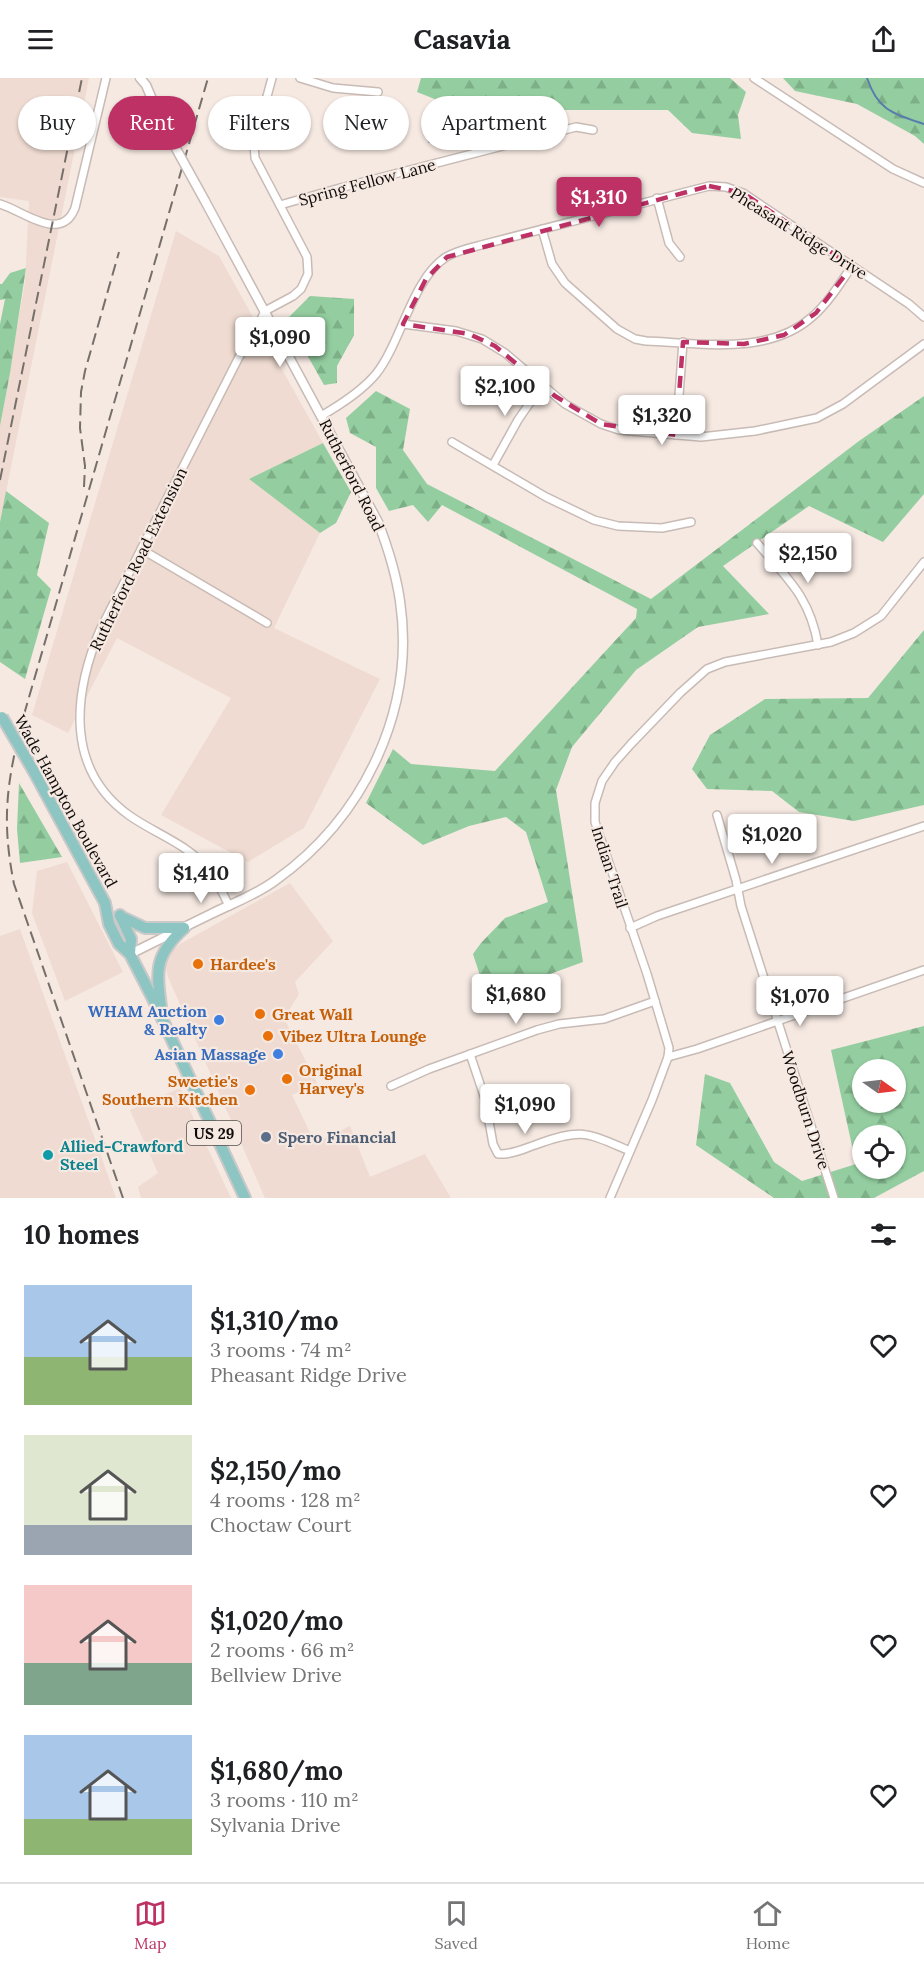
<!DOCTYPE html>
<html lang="en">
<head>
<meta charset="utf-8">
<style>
	:root { --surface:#fff; --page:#f6f6f6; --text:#202124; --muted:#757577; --line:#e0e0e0; --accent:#be3165 }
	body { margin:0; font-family:Lora,serif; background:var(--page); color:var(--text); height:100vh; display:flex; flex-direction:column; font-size:22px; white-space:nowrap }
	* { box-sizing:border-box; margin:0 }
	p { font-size:20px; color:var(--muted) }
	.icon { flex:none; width:33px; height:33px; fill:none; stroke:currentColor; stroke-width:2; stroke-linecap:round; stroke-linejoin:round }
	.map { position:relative; height:1120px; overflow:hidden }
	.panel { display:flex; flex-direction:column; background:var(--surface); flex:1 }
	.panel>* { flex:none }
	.banner { position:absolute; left:18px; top:18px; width:600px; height:54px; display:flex; gap:12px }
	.needle { width:39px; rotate:104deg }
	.fabs { position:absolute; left:852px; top:981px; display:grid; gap:12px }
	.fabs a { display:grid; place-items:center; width:54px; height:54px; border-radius:50%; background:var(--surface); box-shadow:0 2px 4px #0004; font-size:30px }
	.price { position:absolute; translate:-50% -51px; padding:0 14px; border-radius:6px; background:#fff; color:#222; font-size:20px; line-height:39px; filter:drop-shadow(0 2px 3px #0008) }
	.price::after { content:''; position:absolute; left:50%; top:36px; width:18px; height:14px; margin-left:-9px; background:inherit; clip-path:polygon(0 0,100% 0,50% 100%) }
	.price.current { background:var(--accent); color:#fff }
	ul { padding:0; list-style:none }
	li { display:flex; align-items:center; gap:18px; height:150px; padding:0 24px }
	li span { display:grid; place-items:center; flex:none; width:168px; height:120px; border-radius:0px; color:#555 }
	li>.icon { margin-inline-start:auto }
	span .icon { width:72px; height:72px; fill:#fffc; stroke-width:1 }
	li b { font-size:26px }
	h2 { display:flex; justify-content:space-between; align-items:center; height:72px; padding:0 24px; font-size:26px }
	.tag { padding:0 21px; border-radius:27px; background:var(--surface); box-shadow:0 2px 4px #0004; font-size:21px; line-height:54px }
	.tag.current { background:var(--accent); color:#fff }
	header { display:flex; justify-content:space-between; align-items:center; height:78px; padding:0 24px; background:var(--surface); font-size:27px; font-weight:700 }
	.tabs { display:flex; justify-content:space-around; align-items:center; height:84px; border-top:2px solid var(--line); background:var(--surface); font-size:16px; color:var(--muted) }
	.tabs a { display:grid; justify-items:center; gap:3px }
	.tabs .current { color:var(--accent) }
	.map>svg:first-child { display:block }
	.built { fill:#efdbd1 }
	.forest { fill:url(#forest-firs); fill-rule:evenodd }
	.water { fill:url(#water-ripples); stroke:#587dad; stroke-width:1.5 }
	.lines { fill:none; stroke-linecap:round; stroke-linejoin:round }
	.stream { stroke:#587dad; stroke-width:2 }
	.minor-casing { stroke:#c8bbb5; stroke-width:10 }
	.tertiary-casing { stroke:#c8bbb5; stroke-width:11 }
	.primary-casing { stroke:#cac9c9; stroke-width:14 }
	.minor { stroke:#fff; stroke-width:7 }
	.tertiary { stroke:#fff; stroke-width:8 }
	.primary { stroke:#8cc5c2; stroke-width:10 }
	.rail { stroke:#776f6a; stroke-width:2; stroke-dasharray:12 6; stroke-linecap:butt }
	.tertiary-bridge-casing { stroke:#c8bbb5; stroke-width:11; stroke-linecap:butt }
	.primary-bridge-casing { stroke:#cac9c9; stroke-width:14; stroke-linecap:butt }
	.tertiary-bridge { stroke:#fff; stroke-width:8 }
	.primary-bridge { stroke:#8cc5c2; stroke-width:10 }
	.marked { fill:none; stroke:#be3165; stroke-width:4.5; stroke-dasharray:12 8; stroke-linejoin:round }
	.food-dot { fill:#e8710a; stroke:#f6e9e2; stroke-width:2 }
	.shop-dot { fill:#3f7fe0; stroke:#f6e9e2; stroke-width:2 }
	.service-dot { fill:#5c6f8a; stroke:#f6e9e2; stroke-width:2 }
	.culture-dot { fill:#0f9aa8; stroke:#f6e9e2; stroke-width:2 }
	.labels { text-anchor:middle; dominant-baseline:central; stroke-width:4.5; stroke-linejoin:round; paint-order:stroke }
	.shield { fill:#f6e9e2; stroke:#544e4a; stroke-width:1.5 }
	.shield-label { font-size:15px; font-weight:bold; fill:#0f0b09 }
	.street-label { font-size:16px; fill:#0f0b09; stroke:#f6e9e2 }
	.food-label { font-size:16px; font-weight:bold; fill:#c56008; stroke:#f6e9e2; text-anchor:start }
	.shop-label { font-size:16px; font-weight:bold; fill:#366cbe; stroke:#f6e9e2; text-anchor:end }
	.service-label { font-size:16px; font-weight:bold; fill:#4e5e75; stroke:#f6e9e2; text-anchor:start }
	.culture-label { font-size:16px; font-weight:bold; fill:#0d838f; stroke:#f6e9e2; text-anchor:start }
</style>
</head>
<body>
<header><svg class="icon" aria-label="menu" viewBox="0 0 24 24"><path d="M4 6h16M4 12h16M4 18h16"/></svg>Casavia<svg class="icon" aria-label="share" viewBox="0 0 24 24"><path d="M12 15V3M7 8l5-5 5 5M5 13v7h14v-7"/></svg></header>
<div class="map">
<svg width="924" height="1120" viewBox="0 0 924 1120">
	<defs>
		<pattern id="forest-firs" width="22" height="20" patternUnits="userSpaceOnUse" patternTransform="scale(1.5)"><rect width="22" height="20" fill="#94cea0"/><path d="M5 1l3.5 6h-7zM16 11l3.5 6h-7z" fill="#7eb088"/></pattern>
		<pattern id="water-ripples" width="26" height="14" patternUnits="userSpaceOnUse" patternTransform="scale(1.5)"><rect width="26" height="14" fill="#78aef3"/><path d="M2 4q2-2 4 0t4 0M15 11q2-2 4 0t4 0" fill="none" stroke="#6794cf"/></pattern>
	</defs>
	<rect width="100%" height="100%" fill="#f6e9e2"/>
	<!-- built -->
	<g class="built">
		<path d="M0,0h89l-89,444v-96l25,-144 4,-81 -29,-4z"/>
		<path d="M176,153l43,25 104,187 -74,36 71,54 -46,95 106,51 -76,149 -56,34 -87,-47 70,-117 -114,-60 -49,95 -36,-18z"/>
		<path d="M67,784l56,110 -58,29 -33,-88 5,-42z"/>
		<path d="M290,805l43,58 -38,41 4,12 -15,24 33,65 -25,12 23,48 35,-17 20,51 55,-23 26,44h-186l-97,-221 -3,-13 7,-14 8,-6z"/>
		<path d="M20,851l96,269h-116v-262z"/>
		<path d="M180,1010l13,29 38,81h-90l-3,-11 20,-14 -28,-63z"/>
	</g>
	<!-- forest -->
	<g class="forest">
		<path d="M421,0h309l16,14 -8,23 3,24 -49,-6 -24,-23h-135l-86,-6 -30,-12z"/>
		<path d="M783,0h141v66l-9,-8 -58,-32 -62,-13z"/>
		<path d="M26,190l-16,105 -10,53v-102l5,-25 -5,1v-16h2l8,-11z"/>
		<path d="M310,218l44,3v36l-17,31v17l-13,2 -37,-66z"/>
		<path d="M376,313l34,18 -7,41 24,34 224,115 208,-158 65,-45v98l-41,48 -74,-36 -86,60 46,48 -71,13 -62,43 -64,77 -16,43 27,172 -96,35 -14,-43 8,-11 24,-25 43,-16 -22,-70 -20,-15 -37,9 -46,19 -57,-42 27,-54 18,15 84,7 141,-153 1,-9 -195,-104 -14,17 -15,-17 -24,6 -13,-23v-41l-26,-14 -4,-15z"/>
		<path d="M323,365l28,49 -15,31 -16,10 -71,-54z"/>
		<path d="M6,413l43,32 -12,52 14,14 -26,90 -25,-17v-140z"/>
		<path d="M924,552v175l-70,16 -55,-9 -27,-21 -65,-2 -15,-20 18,-34 55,-36 103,-1z"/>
		<path d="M19,705l43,74 -42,6 -3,-34z"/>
		<path d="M924,948v145l-50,27h-100l-78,-53 9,-71 25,9 44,79 28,19 54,-17 -25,-114zM862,992h34v32h-34zM862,1058h34v32h-34z"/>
	</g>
	<!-- water -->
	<path class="water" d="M432,31l13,5 4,5 -1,6 -16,17h-3l-3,-11v-16z"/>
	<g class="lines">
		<!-- stream -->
		<path class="stream" d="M867,0c11,33 27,36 57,46"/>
		<!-- minor casing -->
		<g class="minor-casing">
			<g id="minor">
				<path d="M300,0l33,10 45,4"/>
				<path d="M754,0l139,91 31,14"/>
				<path d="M657,120l12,45 11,14"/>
				<path d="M0,126c22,6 61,40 75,4l31,-130"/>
				<path d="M280,127l60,-17 236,-61 17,3"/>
				<path d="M542,151l10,35 13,19 52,46 18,10 11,2c54,2 122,15 166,-24 16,-14 28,-33 40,-51"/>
				<path d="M403,246l53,7 26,8 23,14 60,51 36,20 18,6 82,7 54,-6 62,-13 26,-14 81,-60"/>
				<path d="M321,338c19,-11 41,-25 55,-42 25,-31 36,-95 70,-117 10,-6 23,-9 35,-12l228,-59 17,1 17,6 166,111 15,13"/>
				<path d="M676,357l7,-93"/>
				<path d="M452,364l94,55 48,23 24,6 44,2 29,-6"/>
				<path d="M493,387l25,-45 24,-35"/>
				<path d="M757,465c30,35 53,54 61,102"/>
				<path d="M141,471l126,74"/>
				<path d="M717,737l19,65 5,26 93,292"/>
				<path d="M229,828c-6,-12 -11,-25 -20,-36 -20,-25 -53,-36 -79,-54 -65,-46 -57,-121 -30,-186l139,-273 17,-27 9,-19 28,-15 8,-7 7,-15 -1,-17 -52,-99 -1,-14 18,-66"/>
				<path d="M630,850l27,-12 267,-90"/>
				<path d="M470,976l15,45 8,45 5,10c13,1 25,-5 37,-9 47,-17 50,-13 95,6"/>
				<path d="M668,979l29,-8 227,-79"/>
				<path d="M391,1008l38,-17 108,-39 22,-6 45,-5 51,-18"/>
				<path d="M610,1120l42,-98 16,-43 1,-9 -22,-74 -52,-152v-19l7,-22 13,-19 16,-18 49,-51 27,-24 18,-7 106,-20 23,-9 27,-17 43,-54"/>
			</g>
		</g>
		<!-- tertiary casing -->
		<g class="tertiary-casing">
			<g id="tertiary">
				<path d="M140,0l6,7 17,40"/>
				<path d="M130,876c27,-13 54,-27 81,-40 22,-11 45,-19 65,-34 88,-63 140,-170 124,-279 -4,-28 -12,-53 -22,-79l-173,-321"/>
			</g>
		</g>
		<!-- primary casing -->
		<g class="primary-casing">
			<g id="primary">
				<path d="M33,692l72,133 4,21 10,20 11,10 23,45 92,199"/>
				<path d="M120,837l11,24 -1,15"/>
				<path d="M120,838l25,12h39"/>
				<path d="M161,929c-5,-38 -6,-52 23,-79"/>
			</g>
		</g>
		<!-- minor -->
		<use href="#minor" class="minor"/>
		<!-- tertiary -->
		<use href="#tertiary" class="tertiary"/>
		<!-- primary -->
		<use href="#primary" class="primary"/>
		<!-- rail -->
		<g class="rail">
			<path d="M0,402l82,-402"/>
			<path d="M84,409l1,-21 -5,-38 1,-36 4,-21 34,-119"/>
			<path d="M123,1120l-109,-314c-13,-65 -7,-103 9,-166l185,-640"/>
		</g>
		<!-- tertiary-bridge casing -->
		<g class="tertiary-bridge-casing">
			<path id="tertiary-bridge" d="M163,47l42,76"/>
		</g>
		<!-- primary-bridge casing -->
		<g class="primary-bridge-casing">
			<path id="primary-bridge" d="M2,639l31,53"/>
		</g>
		<!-- tertiary-bridge -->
		<use href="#tertiary-bridge" class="tertiary-bridge"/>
		<!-- primary-bridge -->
		<use href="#primary-bridge" class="primary-bridge"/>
	</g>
	<!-- marked area -->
	<path class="marked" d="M709,108l34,7 109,73 -36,47 -32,22 -40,9 -61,-2 -7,93 -75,-11 -46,-28 -60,-50 -26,-12 -66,-10 23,-45 21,-22z"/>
	<!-- markers -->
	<g class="food-dot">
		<circle cx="198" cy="886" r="6"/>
		<circle cx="260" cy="936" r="6"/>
		<circle cx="268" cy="958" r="6"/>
		<circle cx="287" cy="1001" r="6"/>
		<circle cx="250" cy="1012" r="6"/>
	</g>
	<g class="shop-dot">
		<circle cx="219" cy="942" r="6"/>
		<circle cx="278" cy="976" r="6"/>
	</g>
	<circle class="service-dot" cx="266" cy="1059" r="6"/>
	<circle class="culture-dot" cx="48" cy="1077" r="6"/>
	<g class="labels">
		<!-- shield labels -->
		<rect class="shield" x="187" y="1043" width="54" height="24" rx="4.5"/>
		<g class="shield-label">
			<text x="214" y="1055">US 29</text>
		</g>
		<!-- street labels -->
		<g class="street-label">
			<text transform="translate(367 104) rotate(-15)">Spring Fellow Lane</text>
			<text transform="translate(799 155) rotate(32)">Pheasant Ridge Drive</text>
			<text transform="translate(352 397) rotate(63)">Rutherford Road</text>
			<text transform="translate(138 481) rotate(-64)">Rutherford Road Extension</text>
			<text transform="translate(66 723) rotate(61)">Wade Hampton Boulevard</text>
			<text transform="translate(610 789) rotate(72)">Indian Trail</text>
			<text transform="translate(806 1032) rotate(72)">Woodburn Drive</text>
		</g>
		<!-- food labels -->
		<g class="food-label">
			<text x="210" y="886">Hardee's</text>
			<text x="272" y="936">Great Wall</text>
			<text x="280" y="958">Vibez Ultra Lounge</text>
			<text x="299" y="992">Original<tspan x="299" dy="18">Harvey's</tspan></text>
			<text x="238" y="1003" text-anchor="end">Sweetie's<tspan x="238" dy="18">Southern Kitchen</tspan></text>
		</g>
		<!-- shop labels -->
		<g class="shop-label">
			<text x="207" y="933">WHAM Auction<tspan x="207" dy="18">&amp; Realty</tspan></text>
			<text x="266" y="976">Asian Massage</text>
		</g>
		<!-- service labels -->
		<g class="service-label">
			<text x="278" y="1059">Spero Financial</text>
		</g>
		<!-- culture labels -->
		<g class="culture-label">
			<text x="60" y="1068">Allied-Crawford<tspan x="60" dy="18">Steel</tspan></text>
		</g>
	</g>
</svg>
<div class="fabs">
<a><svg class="needle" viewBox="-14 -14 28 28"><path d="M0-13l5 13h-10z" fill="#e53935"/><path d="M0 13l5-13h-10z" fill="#757577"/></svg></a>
<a><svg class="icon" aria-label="locate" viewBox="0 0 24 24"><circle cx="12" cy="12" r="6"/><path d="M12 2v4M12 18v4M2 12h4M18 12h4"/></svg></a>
</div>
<b class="price current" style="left:599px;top:150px">$1,310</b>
<b class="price" style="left:280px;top:290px">$1,090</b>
<b class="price" style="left:505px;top:339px">$2,100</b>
<b class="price" style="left:662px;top:368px">$1,320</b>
<b class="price" style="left:808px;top:506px">$2,150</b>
<b class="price" style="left:772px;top:787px">$1,020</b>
<b class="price" style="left:201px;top:826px">$1,410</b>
<b class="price" style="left:516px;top:947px">$1,680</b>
<b class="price" style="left:800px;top:949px">$1,070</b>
<b class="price" style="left:525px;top:1057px">$1,090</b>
<div class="banner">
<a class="tag">Buy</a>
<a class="tag current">Rent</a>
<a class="tag">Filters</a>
<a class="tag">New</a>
<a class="tag">Apartment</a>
</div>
</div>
<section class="panel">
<h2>10 homes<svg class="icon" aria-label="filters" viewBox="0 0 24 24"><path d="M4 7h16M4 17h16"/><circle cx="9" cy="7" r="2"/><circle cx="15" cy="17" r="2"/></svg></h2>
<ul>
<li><span style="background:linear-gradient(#a9c7e8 60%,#8fb573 0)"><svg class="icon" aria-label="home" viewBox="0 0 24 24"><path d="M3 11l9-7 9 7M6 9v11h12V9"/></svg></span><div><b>$1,310/mo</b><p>3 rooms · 74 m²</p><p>Pheasant Ridge Drive</p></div><svg class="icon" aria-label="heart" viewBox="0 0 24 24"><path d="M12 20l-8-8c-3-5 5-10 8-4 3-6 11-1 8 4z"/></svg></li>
<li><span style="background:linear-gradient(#dfe7d0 75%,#9aa5b1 0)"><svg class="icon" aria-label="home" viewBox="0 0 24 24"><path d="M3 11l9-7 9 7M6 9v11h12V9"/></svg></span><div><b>$2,150/mo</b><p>4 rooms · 128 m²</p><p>Choctaw Court</p></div><svg class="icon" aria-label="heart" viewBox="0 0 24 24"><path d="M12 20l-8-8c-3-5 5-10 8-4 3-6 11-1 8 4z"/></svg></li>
<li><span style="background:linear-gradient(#f6c9c9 65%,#7fa58c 0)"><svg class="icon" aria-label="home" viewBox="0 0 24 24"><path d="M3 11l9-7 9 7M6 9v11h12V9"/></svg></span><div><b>$1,020/mo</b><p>2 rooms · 66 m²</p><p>Bellview Drive</p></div><svg class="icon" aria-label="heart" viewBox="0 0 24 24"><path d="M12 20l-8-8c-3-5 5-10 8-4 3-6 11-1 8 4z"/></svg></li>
<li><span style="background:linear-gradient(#a9c7e8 70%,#8fb573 0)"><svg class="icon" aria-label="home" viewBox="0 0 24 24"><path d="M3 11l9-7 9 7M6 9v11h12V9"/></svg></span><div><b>$1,680/mo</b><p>3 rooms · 110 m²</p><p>Sylvania Drive</p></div><svg class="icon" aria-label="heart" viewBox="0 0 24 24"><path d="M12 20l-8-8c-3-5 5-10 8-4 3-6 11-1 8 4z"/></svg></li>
</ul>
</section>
<nav class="tabs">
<a class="current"><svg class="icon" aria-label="map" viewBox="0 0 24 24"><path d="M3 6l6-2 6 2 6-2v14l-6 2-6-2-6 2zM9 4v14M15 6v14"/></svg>Map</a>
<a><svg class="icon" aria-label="saved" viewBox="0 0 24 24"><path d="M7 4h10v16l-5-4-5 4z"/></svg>Saved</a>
<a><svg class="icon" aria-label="home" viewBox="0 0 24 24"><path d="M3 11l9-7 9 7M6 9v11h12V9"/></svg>Home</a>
</nav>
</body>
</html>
